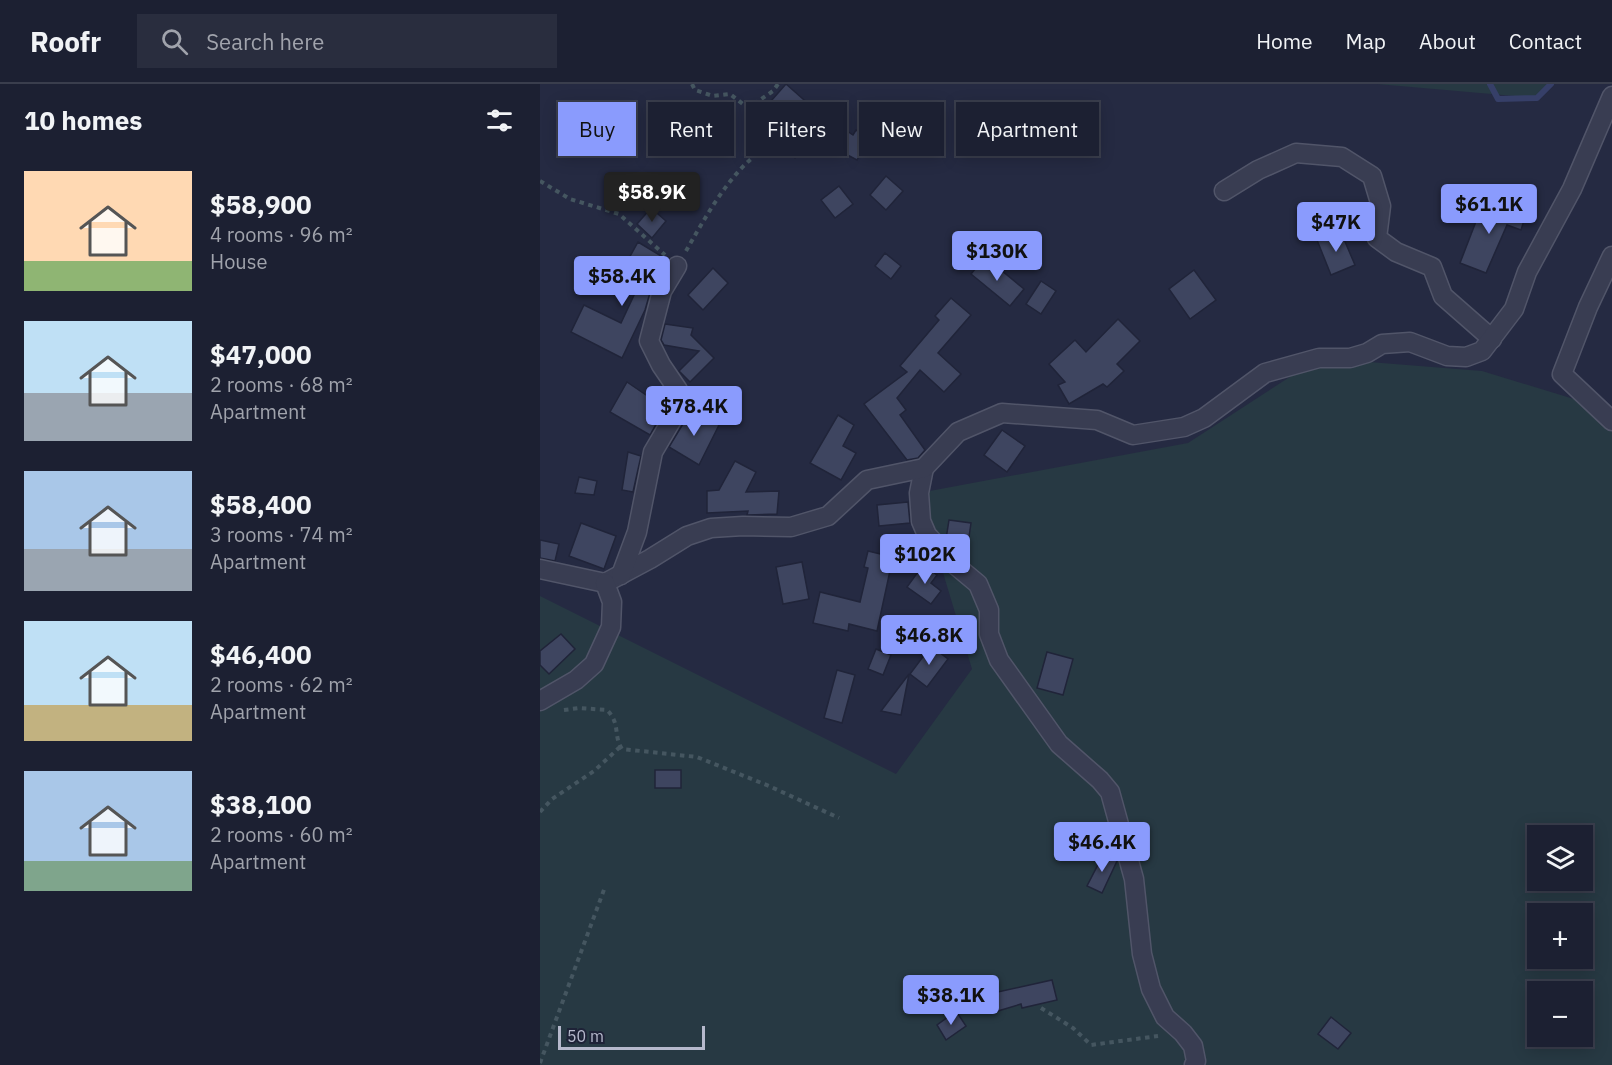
<!DOCTYPE html>
<html lang="en">
<head>
<meta charset="utf-8">
<style>
	:root { --surface:#1c2032; --page:#292d3e; --text:#f1f3f6; --muted:#a0a3ac; --line:#3a3e4d; --accent:#8a9bfd }
	body { margin:0; font-family:"IBM Plex Sans",sans-serif; background:var(--page); color:var(--text); height:100vh; display:flex; flex-direction:column; font-size:22px; white-space:nowrap }
	* { box-sizing:border-box; margin:0 }
	p { font-size:20px; color:var(--muted) }
	.icon { flex:none; width:33px; height:33px; fill:none; stroke:currentColor; stroke-width:2; stroke-linecap:round; stroke-linejoin:round }
	.map { position:relative; flex:1; overflow:hidden }
	.panel { display:flex; flex-direction:column; background:var(--surface); width:540px }
	.panel>* { flex:none }
	.top-card { position:absolute; left:18px; top:18px; width:570px; height:54px; display:flex; gap:12px }
	.controls { position:absolute; left:987px; top:741px; display:grid; gap:12px }
	.controls a { display:grid; place-items:center; width:66px; height:66px; border-radius:0px; background:var(--surface); box-shadow:0 3px 15px #0003,0 0 0 2px var(--line); font-size:30px }
	.scale { position:absolute; left:18px; bottom:15px; width:147px; box-sizing:border-box; padding-left:6px; border:3px solid #b6b9cc; border-top:0; font-size:16px; line-height:21px; white-space:nowrap; color:#b6b9cc; -webkit-text-stroke:4px #1e2237; paint-order:stroke }
	.price { position:absolute; translate:-50% -51px; padding:0 14px; border-radius:6px; background:var(--accent); color:#111; font-size:20px; line-height:39px; filter:drop-shadow(0 2px 3px #0008) }
	.price::after { content:''; position:absolute; left:50%; top:36px; width:18px; height:14px; margin-left:-9px; background:inherit; clip-path:polygon(0 0,100% 0,50% 100%) }
	.price.selected { background:#222; color:#fff }
	ul { padding:0; list-style:none }
	li { display:flex; align-items:center; gap:18px; height:150px; padding:0 24px }
	li span { display:grid; place-items:center; flex:none; width:168px; height:120px; border-radius:0px; color:#555 }
	li>.icon { margin-inline-start:auto }
	span .icon { width:72px; height:72px; fill:#fffc; stroke-width:1 }
	li b { font-size:26px }
	h2 { display:flex; justify-content:space-between; align-items:center; height:72px; padding:0 24px; font-size:26px }
	.tag { padding:0 21px; border-radius:0px; background:var(--surface); box-shadow:0 3px 15px #0003,0 0 0 2px var(--line); font-size:21px; line-height:54px }
	.tag.selected { background:var(--accent); color:#111 }
	header { display:flex; align-items:center; gap:36px; box-sizing:border-box; height:84px; padding:0 30px; background:var(--surface); border-bottom:2px solid var(--line) }
	header strong { font-size:28px }
	nav { display:flex; gap:33px; margin-inline-start:auto; font-size:21px }
	.search { width:420px; height:54px; background:var(--page); display:flex; align-items:center; gap:15px; box-sizing:border-box; padding:0 21px; border-radius:0px; color:var(--muted); font-size:22px }
	main { display:flex; flex:1; min-height:0 }
	.map>svg:first-child { display:block }
	.green { fill:#273943; fill-rule:evenodd }
	.lines { fill:none; stroke-linecap:round; stroke-linejoin:round }
	.stream { stroke:#363f68; stroke-width:6 }
	.building { fill:#3e4560; stroke:#202439; stroke-width:1.5 }
	.street-casing { stroke:#515569; stroke-width:21 }
	.path { stroke:#455660; stroke-width:4; stroke-dasharray:4.5 4.5; stroke-linecap:butt }
	.street { stroke:#393d52; stroke-width:18 }
</style>
</head>
<body>
<header>
<strong>Roofr</strong>
<div class="search"><svg class="icon" aria-label="search" viewBox="0 0 24 24"><circle cx="10" cy="10" r="6"/><path d="M15 15l6 6"/></svg>Search here</div>
<nav><a>Home</a><a>Map</a><a>About</a><a>Contact</a></nav>
</header>
<main>
<section class="panel">
<h2>10 homes<svg class="icon" aria-label="filters" viewBox="0 0 24 24"><path d="M4 7h16M4 17h16"/><circle cx="9" cy="7" r="2"/><circle cx="15" cy="17" r="2"/></svg></h2>
<ul>
<li><span style="background:linear-gradient(#ffd9b3 75%,#8fb573 0)"><svg class="icon" aria-label="home" viewBox="0 0 24 24"><path d="M3 11l9-7 9 7M6 9v11h12V9"/></svg></span><div><b>$58,900</b><p>4 rooms · 96 m²</p><p>House</p></div></li>
<li><span style="background:linear-gradient(#bfe0f5 60%,#9aa5b1 0)"><svg class="icon" aria-label="home" viewBox="0 0 24 24"><path d="M3 11l9-7 9 7M6 9v11h12V9"/></svg></span><div><b>$47,000</b><p>2 rooms · 68 m²</p><p>Apartment</p></div></li>
<li><span style="background:linear-gradient(#a9c7e8 65%,#9aa5b1 0)"><svg class="icon" aria-label="home" viewBox="0 0 24 24"><path d="M3 11l9-7 9 7M6 9v11h12V9"/></svg></span><div><b>$58,400</b><p>3 rooms · 74 m²</p><p>Apartment</p></div></li>
<li><span style="background:linear-gradient(#bfe0f5 70%,#c2b280 0)"><svg class="icon" aria-label="home" viewBox="0 0 24 24"><path d="M3 11l9-7 9 7M6 9v11h12V9"/></svg></span><div><b>$46,400</b><p>2 rooms · 62 m²</p><p>Apartment</p></div></li>
<li><span style="background:linear-gradient(#a9c7e8 75%,#7fa58c 0)"><svg class="icon" aria-label="home" viewBox="0 0 24 24"><path d="M3 11l9-7 9 7M6 9v11h12V9"/></svg></span><div><b>$38,100</b><p>2 rooms · 60 m²</p><p>Apartment</p></div></li>
</ul>
</section>
<div class="map">
<svg width="1072" height="981" viewBox="0 0 1072 981">
	<rect width="100%" height="100%" fill="#252a42"/>
	<!-- green -->
	<g class="green">
		<path d="M837,0h175l-15,14z"/>
		<path d="M779,274l163,13 118,36 12,13v645h-1072v-469l356,178 76,-105 -53,-176 269,-50zM998,752h44v44h-44zM998,830h44v44h-44zM998,908h44v44h-44z"/>
	</g>
	<g class="lines">
		<!-- stream -->
		<path class="stream" d="M950,0l8,15 39,-1 14,-14"/>
	</g>
	<!-- building -->
	<g class="building">
		<path d="M246,0l26,23 -17,18 -24,-24z"/>
		<path d="M295,39l18,12 3,-5 13,8 -12,22 -17,-9 -1,2 -16,-10z"/>
		<path d="M267,46l10,13 -22,15 -9,-13z"/>
		<path d="M346,92l17,15 -17,19 -16,-15z"/>
		<path d="M299,102l14,18 -18,14 -14,-18z"/>
		<path d="M941,118l45,12 -5,16 -14,-5 -21,48 -26,-10 15,-39z"/>
		<path d="M111,124l15,13 -14,17 -15,-14z"/>
		<path d="M800,146l15,35 -24,10 -14,-35z"/>
		<path d="M98,158l28,17 -13,24 -11,-5 10,8 -7,24 -23,48 -51,-26 13,-27 37,18 21,-45 -19,-9z"/>
		<path d="M345,169l16,13 -10,13 -16,-13z"/>
		<path d="M445,173l39,32 -14,17 -39,-32z"/>
		<path d="M173,184l15,15 -25,27 -15,-15z"/>
		<path d="M654,186l22,30 -26,19 -21,-30z"/>
		<path d="M501,197l15,10 -15,23 -15,-10z"/>
		<path d="M411,214l20,17 -33,38 23,21 -17,18 -24,-22 -23,28 9,12 -6,5 25,35 -7,8 -11,2 -43,-56 43,-32 -7,-6 39,-46 -4,-4z"/>
		<path d="M578,235l22,22 -23,23 7,7 -17,16 -4,-3 -34,20 -11,-19 7,-3 -16,-18 26,-24 11,12z"/>
		<path d="M125,240l28,4 -2,7 23,23 -24,24 -11,-11 20,-20 -35,-6 -3,-5z"/>
		<path d="M87,298l38,26 -15,27 -40,-23z"/>
		<path d="M148,325l31,16 -20,40 -30,-18 17,-28z"/>
		<path d="M298,331l16,10 -11,21 13,7 -15,27 -31,-17z"/>
		<path d="M462,346l23,16 -18,26 -23,-17z"/>
		<path d="M88,368l13,4 -8,36 -11,-2z"/>
		<path d="M195,377l21,11 -10,20 33,-1 -2,23 -30,1 1,-4 -41,2v-22l12,-1z"/>
		<path d="M39,393l18,4 -3,14 -19,-2z"/>
		<path d="M368,418l2,21 -31,3 -2,-21z"/>
		<path d="M409,436l22,3 -3,21 -20,-2 -2,-3z"/>
		<path d="M41,439l35,13 -12,33 -35,-13z"/>
		<path d="M0,456l19,4 -4,17 -15,-3z"/>
		<path d="M328,467l25,6 -16,74 -28,-7 -1,7 -35,-8 7,-31 40,10 8,-34 -4,-1z"/>
		<path d="M262,478l7,37 -26,5 -7,-37z"/>
		<path d="M383,481l14,10 -6,8 10,8 -10,13 -24,-17z"/>
		<path d="M21,550l14,15 -26,25 -9,-9v-14z"/>
		<path d="M391,562l17,13 -21,28 -17,-13z"/>
		<path d="M336,565l15,6 -8,20 -15,-6z"/>
		<path d="M507,568l26,7 -10,36 -26,-7z"/>
		<path d="M297,586l18,5 -13,48 -18,-5z"/>
		<path d="M369,590l-8,41 -20,-4z"/>
		<rect x="115" y="686" width="26" height="18"/>
		<path d="M564,769l13,8 -15,32 -15,-7z"/>
		<path d="M512,896l5,20 -35,8 -1,-4 -23,7 -5,-18z"/>
		<path d="M412,930h6l8,12 -20,14 -9,-15z"/>
		<path d="M791,933l20,16 -13,16 -20,-15z"/>
	</g>
	<g class="lines">
		<!-- street casing -->
		<g class="street-casing">
			<g id="street">
				<path d="M684,107l34,-21 38,-17 46,4 30,19 9,30 -4,32 19,14 36,15 11,29 49,43"/>
				<path d="M1072,172l-24,51 -26,67 50,47"/>
				<path d="M384,384l-5,25 2,28 6,14 27,29 24,20 11,26v24l10,26 60,84 41,36 10,12 24,87 8,75 9,35 14,28 18,16 10,13 3,15 -2,4"/>
				<path d="M0,485l65,14 45,-24 37,-23 24,-8 32,-2 48,1 37,-11 39,-36 57,-12 34,-36 44,-19 95,7 36,15 51,-8 20,-9 61,-45 54,-15h31l17,-5 15,-9 28,-2 37,14 19,1 16,-6 32,-42 13,-37 45,-83 40,-93"/>
				<path d="M81,491l16,-43 16,-80 23,-39 2,-23 -17,-25 -12,-24 13,-50 15,-25"/>
				<path d="M0,617l36,-21 18,-16 17,-37 1,-25 -7,-19"/>
			</g>
		</g>
		<!-- path -->
		<g class="path">
			<path d="M152,0l3,6 18,6 17,-2 18,14"/>
			<path d="M0,97l30,18 49,15 46,41"/>
			<path d="M146,167c19,-33 45,-81 77,-101l-15,-42 25,-17 5,-7"/>
			<path d="M24,626l15,-2 28,2c14,14 6,26 15,39l75,8 72,29 70,32"/>
			<path d="M0,728l12,-13 42,-28 26,-24"/>
			<path d="M501,924l32,20 18,17 67,-9"/>
			<path d="M0,979l65,-176"/>
		</g>
		<!-- street -->
		<use href="#street" class="street"/>
	</g>
</svg>
<div class="controls">
<a><svg class="icon" aria-label="layers" viewBox="0 0 24 24"><path d="M12 4l9 5-9 5-9-5zM3 14l9 5 9-5"/></svg></a>
<a>+</a>
<a>−</a>
</div>
<div class="scale">50 m</div>
<b class="price selected" style="left:112px;top:139px">$58.9K</b>
<b class="price" style="left:949px;top:151px">$61.1K</b>
<b class="price" style="left:796px;top:169px">$47K</b>
<b class="price" style="left:457px;top:198px">$130K</b>
<b class="price" style="left:82px;top:223px">$58.4K</b>
<b class="price" style="left:154px;top:353px">$78.4K</b>
<b class="price" style="left:385px;top:501px">$102K</b>
<b class="price" style="left:389px;top:582px">$46.8K</b>
<b class="price" style="left:562px;top:789px">$46.4K</b>
<b class="price" style="left:411px;top:942px">$38.1K</b>
<div class="top-card">
<a class="tag selected">Buy</a>
<a class="tag">Rent</a>
<a class="tag">Filters</a>
<a class="tag">New</a>
<a class="tag">Apartment</a>
</div>
</div>
</main>
</body>
</html>
